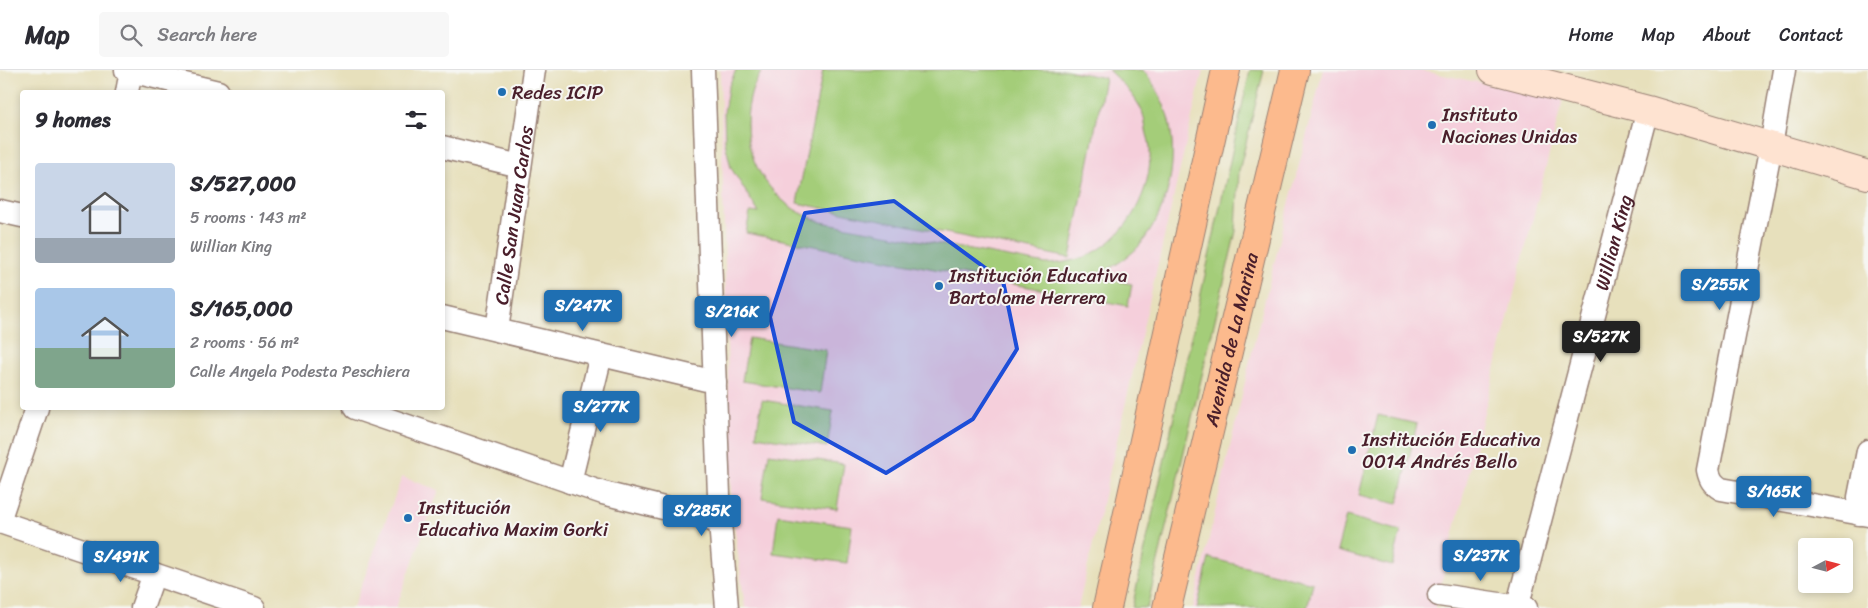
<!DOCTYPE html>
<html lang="en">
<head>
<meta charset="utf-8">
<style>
	:root { --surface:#fff; --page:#f7f7f7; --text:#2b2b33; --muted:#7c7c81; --line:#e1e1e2; --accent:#1f6fb2 }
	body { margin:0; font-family:Sriracha,sans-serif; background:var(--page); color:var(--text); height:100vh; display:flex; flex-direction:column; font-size:19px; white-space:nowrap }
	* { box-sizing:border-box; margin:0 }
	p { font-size:16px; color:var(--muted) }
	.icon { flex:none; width:28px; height:28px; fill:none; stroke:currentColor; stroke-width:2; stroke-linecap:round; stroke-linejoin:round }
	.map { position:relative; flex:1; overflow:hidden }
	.details { position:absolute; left:20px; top:20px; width:425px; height:320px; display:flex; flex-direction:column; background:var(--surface); border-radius:5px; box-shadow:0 2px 8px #0003 }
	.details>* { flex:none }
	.needle { width:32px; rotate:83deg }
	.fabs { position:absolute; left:1798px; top:468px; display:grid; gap:10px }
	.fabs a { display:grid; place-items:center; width:55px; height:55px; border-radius:5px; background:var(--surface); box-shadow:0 2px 8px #0003; font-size:25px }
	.price { position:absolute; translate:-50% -42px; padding:0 11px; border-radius:5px; background:var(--accent); color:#fff; font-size:16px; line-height:32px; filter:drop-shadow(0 1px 2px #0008) }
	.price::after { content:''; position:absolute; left:50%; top:30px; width:15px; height:11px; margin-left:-8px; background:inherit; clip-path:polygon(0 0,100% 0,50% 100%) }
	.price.selected { background:#222; color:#fff }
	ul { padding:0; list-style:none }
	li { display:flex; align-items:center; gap:15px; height:125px; padding:0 15px }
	li span { display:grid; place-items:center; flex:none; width:140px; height:100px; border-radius:5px; color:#555 }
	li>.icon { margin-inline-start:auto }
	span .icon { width:60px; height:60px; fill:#fffc; stroke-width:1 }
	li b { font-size:21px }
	h2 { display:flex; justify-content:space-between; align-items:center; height:60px; padding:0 15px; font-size:21px }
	header { display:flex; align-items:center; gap:30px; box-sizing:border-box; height:70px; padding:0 25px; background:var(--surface); border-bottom:1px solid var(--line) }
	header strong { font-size:24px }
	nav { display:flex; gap:28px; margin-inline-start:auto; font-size:18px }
	.search { width:350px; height:45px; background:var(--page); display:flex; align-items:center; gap:12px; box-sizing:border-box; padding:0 18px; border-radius:5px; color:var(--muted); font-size:19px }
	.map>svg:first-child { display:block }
	.built { fill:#f5cfdb }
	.green { fill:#a4cd79; stroke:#777652 }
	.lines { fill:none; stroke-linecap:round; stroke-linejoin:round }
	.street-casing { stroke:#988074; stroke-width:25 }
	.secondary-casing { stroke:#988074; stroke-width:30 }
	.primary-casing { stroke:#988074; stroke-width:30 }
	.street { stroke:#fff; stroke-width:22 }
	.secondary { stroke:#fee3d1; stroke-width:28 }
	.primary { stroke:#fcba8d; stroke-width:28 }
	.marked { fill:#1d4ed8; fill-opacity:0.2; stroke:#1d4ed8; stroke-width:4; stroke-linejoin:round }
	.poi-dot { fill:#1f6fb2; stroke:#f6f6f2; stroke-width:2 }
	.labels { text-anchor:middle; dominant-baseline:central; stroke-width:4; stroke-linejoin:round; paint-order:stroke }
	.poi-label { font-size:19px; fill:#4a1f2b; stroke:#f6f6f2; text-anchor:start }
	.street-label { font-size:19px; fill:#4a1f2b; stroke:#f6f6f2 }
</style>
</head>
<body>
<header>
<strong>Map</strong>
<div class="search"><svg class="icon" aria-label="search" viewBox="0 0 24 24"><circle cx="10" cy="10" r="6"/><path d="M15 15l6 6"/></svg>Search here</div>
<nav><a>Home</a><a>Map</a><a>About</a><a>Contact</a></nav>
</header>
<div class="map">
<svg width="1868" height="538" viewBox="0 0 1868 538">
	<rect width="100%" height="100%" fill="#f6f6f2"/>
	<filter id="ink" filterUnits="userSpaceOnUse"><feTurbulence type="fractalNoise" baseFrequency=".02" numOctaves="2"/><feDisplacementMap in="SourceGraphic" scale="10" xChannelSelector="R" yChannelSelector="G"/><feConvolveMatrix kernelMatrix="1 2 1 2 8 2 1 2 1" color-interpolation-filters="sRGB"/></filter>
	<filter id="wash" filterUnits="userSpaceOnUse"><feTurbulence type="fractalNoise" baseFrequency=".0096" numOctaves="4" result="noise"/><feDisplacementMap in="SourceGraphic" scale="20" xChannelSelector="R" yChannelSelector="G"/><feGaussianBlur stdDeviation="1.12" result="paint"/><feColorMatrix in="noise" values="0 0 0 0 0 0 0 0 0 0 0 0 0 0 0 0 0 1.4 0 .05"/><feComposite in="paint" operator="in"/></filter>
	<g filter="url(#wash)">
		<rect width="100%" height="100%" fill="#e7e0bc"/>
		<!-- built -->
		<g class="built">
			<path d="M720,0h483l-125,538h-333l-14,-107z"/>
			<path d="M1323,0h95l145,29 -128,509h-242l60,-261z"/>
			<path d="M402,407l37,13 -43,118h-43z"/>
		</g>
		<!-- green -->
		<g class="green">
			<path d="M736,0h26c-3,7 -8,14 -10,21 -13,43 0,85 35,113 9,8 23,13 34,18l225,42c15,-1 31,-3 45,-10 38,-19 61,-64 59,-105 0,-7 -3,-13 -4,-19 -1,-6 -2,-14 -4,-19 -8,-17 -21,-29 -34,-41h35c6,8 13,17 17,26 23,47 13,109 -20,149 -11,13 -29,22 -43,32l35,7 -4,22 -382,-73 4,-21 9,1 -28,-45 -6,-26 -1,-30 4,-24z"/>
			<path d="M823,0h244l38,8 -35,180 -273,-55z"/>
			<path d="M1250,0h14l-25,101 -3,60 -89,377h-15z"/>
			<path d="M749,268l77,12 -6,43 -78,-12z"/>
			<path d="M762,330l71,11 -6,36 -71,-11z"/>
			<path d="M1378,345l39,9 -19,80 -39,-9z"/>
			<path d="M769,383l75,11 -7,45 -75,-11z"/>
			<path d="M778,445l74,11 -5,37 -74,-10z"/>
			<path d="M1346,446l55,15 -9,35 -55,-15z"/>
			<path d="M1209,488l104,25 -6,25h-110z"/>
		</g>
	</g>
	<g filter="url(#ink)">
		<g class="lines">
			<!-- street casing -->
			<g class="street-casing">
				<g id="street">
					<path d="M126,0l92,22"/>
					<path d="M703,0l17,452 7,86"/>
					<path d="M1784,0l-13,76 -63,324c2,10 5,14 13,19l147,26"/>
					<path d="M127,22l4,-21"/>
					<path d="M442,77l78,19"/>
					<path d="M0,141l22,5"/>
					<path d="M442,247l273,65"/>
					<path id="s1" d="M497,260l37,-260"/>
					<path d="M355,338l248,85 117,29"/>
					<path d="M570,412l31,-127"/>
					<path d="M1859,444v-17l9,-46"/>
					<path d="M0,448l37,-110"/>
					<path d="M0,452l254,86"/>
					<path d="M1439,525l87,13"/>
					<path d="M142,538l12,-34"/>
					<path id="s2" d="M1517,538l131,-498"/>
				</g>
			</g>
			<!-- secondary casing -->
			<g class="secondary-casing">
				<path id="secondary" d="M1493,0l155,40 220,65"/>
			</g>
			<!-- primary casing -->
			<g class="primary-casing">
				<g id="primary">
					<path d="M1107,538l119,-538"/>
					<path id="s3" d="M1167,538l128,-538"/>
				</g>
			</g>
			<!-- street -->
			<use href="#street" class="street"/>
			<!-- secondary -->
			<use href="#secondary" class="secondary"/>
			<!-- primary -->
			<use href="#primary" class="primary"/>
		</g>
	</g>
	<!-- marked area -->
	<path class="marked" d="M894,131l109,80 14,68 -44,70 -87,54 -92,-51 -24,-105 35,-104z"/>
	<!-- markers -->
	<g class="poi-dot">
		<circle cx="502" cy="22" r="5"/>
		<circle cx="1432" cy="55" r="5"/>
		<circle cx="939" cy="216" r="5"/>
		<circle cx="1352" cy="380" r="5"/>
		<circle cx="408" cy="448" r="5"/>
	</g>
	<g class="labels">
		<!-- poi labels -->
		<g class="poi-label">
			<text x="512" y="22">Redes ICIP</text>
			<text x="1442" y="44">Instituto<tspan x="1442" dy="22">Naciones Unidas</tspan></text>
			<text x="949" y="205">Institución Educativa<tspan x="949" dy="22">Bartolome Herrera</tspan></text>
			<text x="1362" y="369">Institución Educativa<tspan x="1362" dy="22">0014 Andrés Bello</tspan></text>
			<text x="418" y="437">Institución<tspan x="418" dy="22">Educativa Maxim Gorki</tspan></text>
		</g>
		<!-- street labels -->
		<g class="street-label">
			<text stroke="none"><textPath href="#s1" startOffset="116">Calle San Juan Carlos</textPath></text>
			<text stroke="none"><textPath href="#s2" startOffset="378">Willian King</textPath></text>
			<text stroke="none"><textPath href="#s3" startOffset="276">Avenida de La Marina</textPath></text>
		</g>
	</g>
</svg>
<div class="fabs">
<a><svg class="needle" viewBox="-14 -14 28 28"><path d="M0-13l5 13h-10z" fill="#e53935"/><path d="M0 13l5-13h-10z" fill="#7c7c81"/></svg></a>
</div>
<b class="price" style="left:1720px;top:241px">S/255K</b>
<b class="price" style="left:583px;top:262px">S/247K</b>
<b class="price" style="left:732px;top:268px">S/216K</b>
<b class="price selected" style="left:1601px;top:293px">S/527K</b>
<b class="price" style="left:601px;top:363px">S/277K</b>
<b class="price" style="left:1774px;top:448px">S/165K</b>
<b class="price" style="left:702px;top:467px">S/285K</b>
<b class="price" style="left:1481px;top:512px">S/237K</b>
<b class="price" style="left:121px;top:513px">S/491K</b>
<section class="details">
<h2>9 homes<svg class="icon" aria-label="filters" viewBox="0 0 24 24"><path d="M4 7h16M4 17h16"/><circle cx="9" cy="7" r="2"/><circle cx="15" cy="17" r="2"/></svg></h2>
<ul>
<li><span style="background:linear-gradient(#c9d6e8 75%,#9aa5b1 0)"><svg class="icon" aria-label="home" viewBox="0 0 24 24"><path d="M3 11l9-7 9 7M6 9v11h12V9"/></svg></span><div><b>S/527,000</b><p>5 rooms · 143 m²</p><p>Willian King</p></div></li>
<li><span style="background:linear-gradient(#a9c7e8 60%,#7fa58c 0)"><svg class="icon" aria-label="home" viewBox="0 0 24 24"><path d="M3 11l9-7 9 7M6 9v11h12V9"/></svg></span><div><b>S/165,000</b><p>2 rooms · 56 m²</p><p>Calle Angela Podesta Peschiera</p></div></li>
</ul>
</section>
</div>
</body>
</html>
